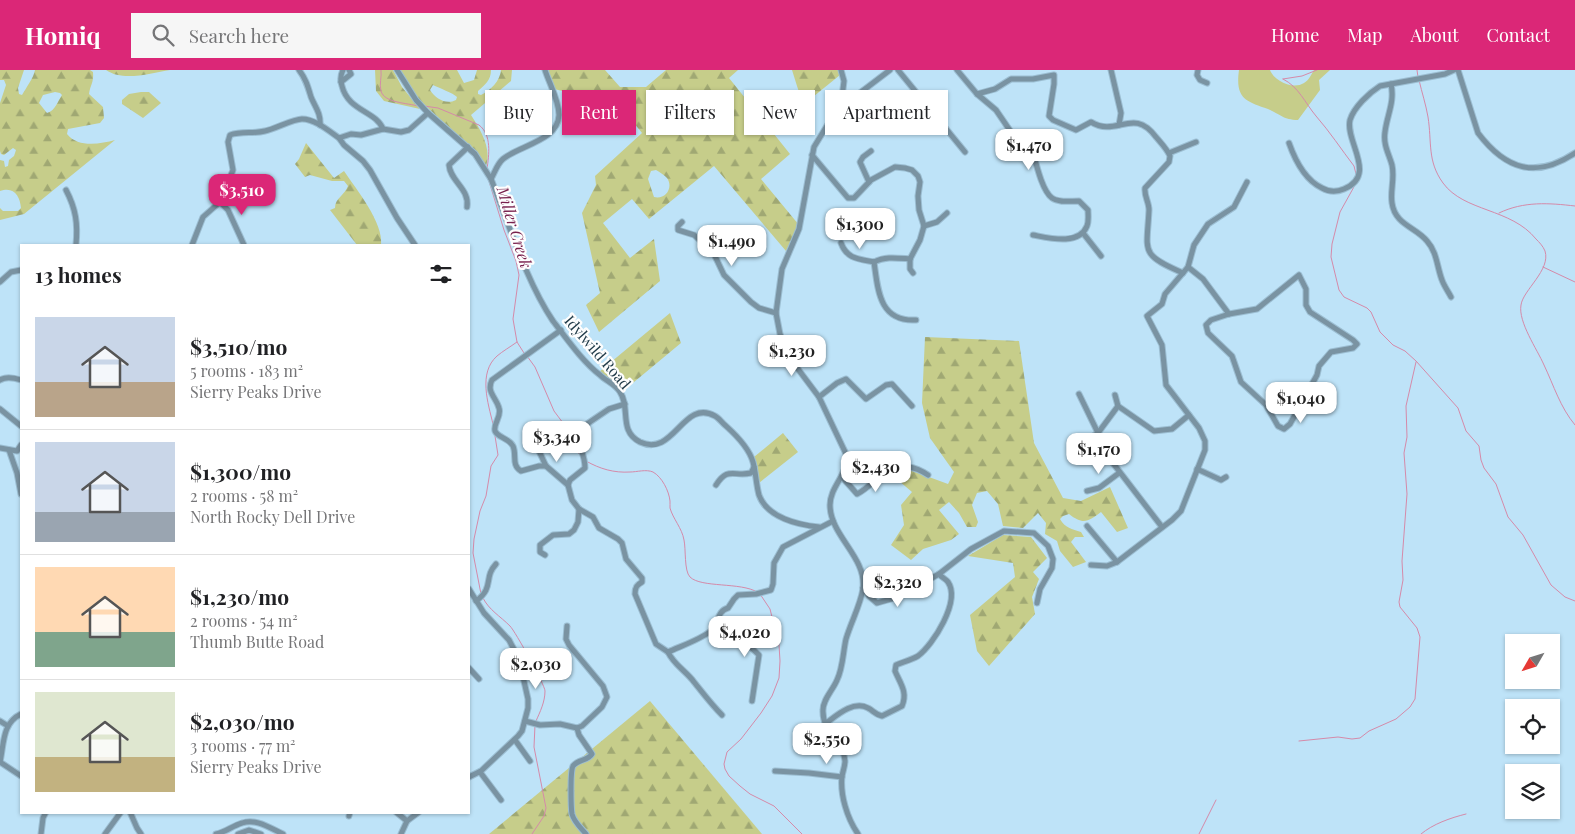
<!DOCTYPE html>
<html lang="en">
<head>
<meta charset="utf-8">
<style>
	:root { --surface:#fff; --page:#f6f6f6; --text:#202124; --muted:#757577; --line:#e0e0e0; --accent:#db2777 }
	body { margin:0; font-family:"Playfair Display",serif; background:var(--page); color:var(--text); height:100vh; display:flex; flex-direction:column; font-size:19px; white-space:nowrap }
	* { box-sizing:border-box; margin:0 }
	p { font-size:16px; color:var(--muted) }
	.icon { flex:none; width:28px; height:28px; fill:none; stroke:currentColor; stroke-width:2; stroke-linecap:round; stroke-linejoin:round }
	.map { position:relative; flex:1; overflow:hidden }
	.sheet { position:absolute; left:20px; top:174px; width:450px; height:570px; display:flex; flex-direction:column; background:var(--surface); border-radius:0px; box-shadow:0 1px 4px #0004 }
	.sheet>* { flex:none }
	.banner { position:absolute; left:485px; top:20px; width:475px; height:45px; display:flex; gap:10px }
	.needle { width:32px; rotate:231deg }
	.tools { position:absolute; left:1505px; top:564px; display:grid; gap:10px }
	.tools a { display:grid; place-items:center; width:55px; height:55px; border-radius:0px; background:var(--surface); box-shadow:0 1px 4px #0004; font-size:25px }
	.price { position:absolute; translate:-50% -42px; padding:0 11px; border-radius:10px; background:#fff; color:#222; font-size:16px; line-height:32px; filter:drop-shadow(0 1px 2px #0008) }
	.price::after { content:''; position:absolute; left:50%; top:30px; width:15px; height:11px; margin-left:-8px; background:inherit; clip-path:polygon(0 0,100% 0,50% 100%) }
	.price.active { background:var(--accent); color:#fff }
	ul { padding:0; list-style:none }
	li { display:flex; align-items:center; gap:15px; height:125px; padding:0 15px }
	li+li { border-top:1px solid var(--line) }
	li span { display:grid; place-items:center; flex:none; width:140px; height:100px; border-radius:0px; color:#555 }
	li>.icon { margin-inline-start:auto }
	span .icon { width:60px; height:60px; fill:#fffc; stroke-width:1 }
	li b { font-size:21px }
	h2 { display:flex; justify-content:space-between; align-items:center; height:60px; padding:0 15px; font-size:21px }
	.tag { padding:0 18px; border-radius:0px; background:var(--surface); box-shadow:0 1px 4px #0004; font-size:18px; line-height:45px }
	.tag.active { background:var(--accent); color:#fff }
	header { display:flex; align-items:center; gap:30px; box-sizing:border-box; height:70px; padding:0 25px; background:var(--accent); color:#fff }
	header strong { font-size:24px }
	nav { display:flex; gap:28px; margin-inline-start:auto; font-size:18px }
	.search { width:350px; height:45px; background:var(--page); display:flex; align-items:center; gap:12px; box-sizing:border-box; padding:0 18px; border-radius:0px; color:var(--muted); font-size:19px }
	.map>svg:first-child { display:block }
	.green { fill:#c6cd8a }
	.forest { fill:url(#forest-firs); fill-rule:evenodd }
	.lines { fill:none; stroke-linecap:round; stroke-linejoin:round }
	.stream { stroke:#d58aa9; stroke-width:1 }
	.minor-casing { stroke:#9cbed2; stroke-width:7 }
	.minor { stroke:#7a93a2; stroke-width:5 }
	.labels { text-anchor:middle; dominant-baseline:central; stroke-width:4.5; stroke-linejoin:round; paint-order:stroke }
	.street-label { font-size:15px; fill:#223c4a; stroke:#fefefe }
	.water-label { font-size:16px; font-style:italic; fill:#78204d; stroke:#fefefe }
</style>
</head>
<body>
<header>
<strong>Homiq</strong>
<div class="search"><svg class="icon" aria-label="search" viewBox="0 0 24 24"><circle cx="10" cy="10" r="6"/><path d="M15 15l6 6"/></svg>Search here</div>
<nav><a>Home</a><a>Map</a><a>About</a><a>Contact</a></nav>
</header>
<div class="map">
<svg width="1575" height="764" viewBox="0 0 1575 764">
	<defs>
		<pattern id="forest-firs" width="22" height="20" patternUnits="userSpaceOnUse" patternTransform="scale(1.25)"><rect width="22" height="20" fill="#c6cd8a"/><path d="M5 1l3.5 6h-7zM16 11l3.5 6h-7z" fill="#a0a873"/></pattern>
	</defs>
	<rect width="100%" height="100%" fill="#bee3f8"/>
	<!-- green -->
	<path class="green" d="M1239,0h31c4,11 23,20 34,13 5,-3 7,-8 10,-13h16l-11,10 1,10 -22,30c-16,-1 -16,-5 -30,-11 -22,-8 -33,-10 -29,-39z"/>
	<!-- forest -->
	<g class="forest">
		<path d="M0,0h24l-6,18 1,6 3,1c4,-7 12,-18 13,-25h55l3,2c1,11 -3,13 -4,22l14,13 1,11 -4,5 -32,6 -1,5c11,14 33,10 48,6l-91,74 -24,6v-12l3,3h15l3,-3c-1,-12 -7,-22 -21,-17v-31l4,1 1,6 3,-1 1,-6 5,-4 2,-6 -3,-2 -9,7 -3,-1 -1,-3v-48l6,-18 -2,-5h-4zM55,22l5,1 2,2c-5,7 -6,15 -15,18l-8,-10 4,-8z"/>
		<path d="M106,0h64c-19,3 -47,12 -64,0z"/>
		<path d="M375,0h18l9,17 18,22 -36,-8 -8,-10z"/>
		<path d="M398,0h59l7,13 10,-3 3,-10h14c0,10 -6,15 -13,21v3l3,1c10,-5 19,-14 20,-25h11l-1,11 -40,34c9,14 21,33 15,51l-10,-14 -59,-54zM433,15c6,3 20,8 24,12l-1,3c-10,5 -20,-1 -26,-10z"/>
		<path d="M547,0h58l15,17h26l20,-17h72l-9,8 61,76 -29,25 38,46 -13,26 -72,-85 -65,53 -17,-20 -29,24 27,35 24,-19 6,42 -61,51 -13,-27 14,-12 -18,-80 14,-28 -1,-9 47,-43 -34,-42 -37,2 -17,-4zM656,100c4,2 8,5 11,8 7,10 -2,22 -13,19l-6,-18 3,-8z"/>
		<path d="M792,0h46l2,5 -37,30z"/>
		<path d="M141,22h8l12,11 -18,15 -21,-14v-4l7,-6z"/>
		<path d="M306,73l28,35 10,-7c12,18 40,52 37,74h-24l-27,-35 5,-2c0,-10 10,-13 13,-22l-4,-5h-12l-22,-6 -5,2 -10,-13 4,-5z"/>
		<path d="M670,243l11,30 -59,49 -6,-8 -17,-12z"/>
		<path d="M925,267l94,4 15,102 29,55 18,3 29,-14 18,41 -11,4 -16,-20c-13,10 -18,13 -32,2l-6,2 -3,3c5,9 12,10 21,13l3,5h-9l-4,5 15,20 -13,5 -13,-16 -3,-10 -12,-7 1,-11 -8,-10 -15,15 -20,-2 -5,-22 -11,-13 -10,2 -5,12 6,17 -2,5h-9l-8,-14 -10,-11 -10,8 20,24 -8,6 -28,9 -12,11 -20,-15 13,-20 -3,-20 11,-13 -13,-11 11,-11 38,14 6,-12 -24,-34 -8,-35z"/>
		<path d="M783,363l15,19 -39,31 -5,-26z"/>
		<path d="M1003,465l28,2 16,21 -14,14 6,7 -7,18 3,17 -46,52 -12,-15 -7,-36 45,-38 -2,-14 -45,-7z"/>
		<path d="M650,631l112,133h-273z"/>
	</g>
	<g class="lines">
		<!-- stream -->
		<g class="stream">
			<path d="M381,0c1,7 -2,14 0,21 3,12 27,12 37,15"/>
			<path d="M1417,0l1,7"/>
			<path d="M1283,9c16,8 22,24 33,37 14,16 25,33 38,50l2,8"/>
			<path d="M1283,9l19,-3 15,-6"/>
			<path d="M1419,10c3,13 7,25 9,37 4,25 -1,44 15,66 21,29 68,25 93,56 3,3 7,7 9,12 6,19 -22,39 -24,54 -3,17 16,44 23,60 10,21 16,42 31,60"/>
			<path d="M424,36l14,2 41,17c13,10 10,30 8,44"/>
			<path d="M488,108l16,52 12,31 3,14 -6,44 4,23 7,11"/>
			<path d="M1355,115l-15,27 -8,32 -1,13 8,33 5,7 23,11 4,4 9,20 13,13 12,6 11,10 42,47 8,23 13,15 2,14 3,8 12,16 12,33 15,18 28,50 14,12 10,4"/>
			<path d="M1499,143c25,-12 50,-10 76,-7"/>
			<path d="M1543,197l32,15"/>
			<path d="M527,286l8,11 19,44 9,12 2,11 15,21"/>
			<path d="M493,354c-5,-21 -15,-51 4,-68 6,-5 13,-9 20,-14"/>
			<path d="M586,391c14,8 28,12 44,11 7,0 16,-3 23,0 9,5 16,19 17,29 0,2 0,5 0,7 3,11 12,20 14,32 2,9 0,31 6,37 11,11 51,5 67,15"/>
			<path d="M481,524l-8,-41 1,-14 6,-28 6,-15 5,-30 7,-11 -3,-19"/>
			<path d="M760,524l10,15 9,36 1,16 -1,17 -7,18 -11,17 -20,26 -14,13 -3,12 1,5 4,7 11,10 10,8 24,12 28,28"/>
			<path d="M483,528c6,12 17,18 27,28 5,5 35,59 35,65 0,11 -5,21 -9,30"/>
			<path d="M1299,671l39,-4 14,2 8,-1 9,-7 27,-12 14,-12 5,-8 5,-62 -3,-9 -17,-21 -1,-5 4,-22 -1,-19 5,-67 -3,-41 3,-16 -1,-31 10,-44"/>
			<path d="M532,764l12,-18 2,-8 -12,-61 1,-22"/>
			<path d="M1199,764l17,-34"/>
			<path d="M1421,764c12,-10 29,-16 45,-20"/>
		</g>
		<!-- minor casing -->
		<g class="minor-casing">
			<g id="minor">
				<path d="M299,0c7,9 9,17 12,27 4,10 10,16 9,28"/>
				<path d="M343,0c-3,6 -3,10 -1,16 6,25 34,25 41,43"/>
				<path d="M397,0l19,30 12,13 47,41 16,25"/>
				<path d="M545,0c4,13 14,30 14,45 -1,26 -39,30 -56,44 -6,5 -8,13 -12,20 18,45 35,102 62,142 14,18 29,40 47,54 6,6 15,9 20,17 11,16 -2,39 20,50 34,16 43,-44 75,-26 4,2 7,7 11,10 10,9 23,22 27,36 3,11 3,22 6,33 8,23 40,30 60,32"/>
				<path d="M841,0l3,11 -2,16 -3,9 -25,41 -15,82 -17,40 -6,44 4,21 9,23 30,40 28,59c0,20 -17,31 -17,49 0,31 37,52 33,84 -3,17 -12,33 -17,50 -3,13 -3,29 -9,41 -4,10 -14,19 -14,30 -1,23 21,32 22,51 0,5 -2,10 -3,15 -2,19 5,42 16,58"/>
				<path d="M898,0l67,82"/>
				<path d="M957,0l20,24 19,16 15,22 20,13c4,13 10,45 21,53 7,5 18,3 27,3l9,9c0,5 1,11 -1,16 -8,20 -38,12 -54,9"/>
				<path d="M1111,0l10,43 -2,12"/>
				<path d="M1198,0l-1,5 3,5 7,3"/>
				<path d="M1458,0l20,63c28,37 58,46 97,20"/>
				<path d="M341,12l10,-8 -2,-4"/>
				<path d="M1391,14c4,18 -4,31 -6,48 -2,13 4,22 7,33 3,13 -2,26 0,38 3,22 24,24 35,38 10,11 10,26 15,39 2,6 6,11 9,17"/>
				<path d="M977,24l18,-5 16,-10h22l21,-4v9l-5,32 4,4 23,10 15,-8c26,16 42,-16 65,15 5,6 11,12 14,19l-1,6 -24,26c-1,8 4,14 4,22 -2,42 -10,44 34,63"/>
				<path d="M839,36l5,-1 46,-35"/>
				<path d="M339,68l5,7 19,16 7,9 27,48 18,27"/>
				<path d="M1289,73c6,17 16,37 33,45 7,4 15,4 22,1 34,-14 1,-47 6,-69 4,-13 19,-27 30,-34l65,-12 9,-4"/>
				<path d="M1169,83l27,-11"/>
				<path d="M812,85l36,43h6l17,-18 24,-13 10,1 7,2 6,6 2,6 -2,14 1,14 5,16 -4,14 -10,19"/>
				<path d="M869,112l-9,-20 3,-5 8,-6"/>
				<path d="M66,120c10,19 12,34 10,55"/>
				<path d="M223,125l10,-25 -5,-28 2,-7c12,-4 23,-1 35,-4 10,-2 28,-12 37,-12 13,0 27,12 37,19l12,-4 10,1 22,-6 18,3 8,-2 19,-17"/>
				<path d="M467,137c3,-18 -17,-26 -18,-42l19,-18"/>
				<path d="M682,152l-4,4v4l16,5 19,17 11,23 27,27 8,6 17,5"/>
				<path d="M924,156l13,-4 10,-9"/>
				<path d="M1083,163l18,23"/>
				<path d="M841,173c6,16 17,16 33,19"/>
				<path d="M192,175l11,-28 17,-15 8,8 16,35"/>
				<path d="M910,189v10l3,4"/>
				<path d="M874,192c4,28 5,60 42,58"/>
				<path d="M874,192c11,-6 23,-4 36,-3"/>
				<path d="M1188,197l15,12 26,35"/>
				<path d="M1299,205l7,14v16l4,7 43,28 4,4 -4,4 -22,4 -12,14 -2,9 -27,49 -6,5 -6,-3 -12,-21 -25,-23 -9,-26 -24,-23 -2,-8 5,-5 18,-6 28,-5z"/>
				<path d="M0,212l11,-10 10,-2"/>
				<path d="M0,310c6,-4 15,-2 21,0"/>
				<path d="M1079,324l19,39 8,21 56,73"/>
				<path d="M1115,325l3,11 36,25 18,-2 17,-14"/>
				<path d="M819,327l18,-14 9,-4 20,20 20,-14 6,-1 20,22"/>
				<path d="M625,334l-16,5 -31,21c-2,16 7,21 7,38l-15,12 -2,5 4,15 7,9 14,8 6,11 19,11 4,4 4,16 16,19v4c-5,3 -7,5 -7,12l21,50 12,8"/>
				<path d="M0,339l21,17"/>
				<path d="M1077,377l21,-14 20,-27"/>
				<path d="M0,378l17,3 4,-6"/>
				<path d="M538,379l8,17 22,19"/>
				<path d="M9,380l8,23 4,21"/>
				<path d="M546,396h-7l-18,5c-10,-6 -4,-16 -8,-25 -4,-8 -15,-8 -18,-15 -2,-8 7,-14 4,-23 -3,-11 -13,-16 -7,-28l69,-50"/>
				<path d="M1197,399l24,11 5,-3"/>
				<path d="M842,407l15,17c20,-10 26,-31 52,-27 7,1 13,4 19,8"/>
				<path d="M716,415c12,-19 18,-8 35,-12l3,-6"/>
				<path d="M1087,421l12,-3 20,-15"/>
				<path d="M1087,456l30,36"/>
				<path d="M545,485l-5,-3v-7l13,-10 16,-1 5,-4 4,-8 1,-13"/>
				<path d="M1091,495l16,1 10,-4 55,-42 9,-9 24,-61v-9l-6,-13 -33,-43 -4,-40 -15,-29 15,-12 3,-10 23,-27 6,-22 14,-21 26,-17 13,-25"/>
				<path d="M863,518l6,8 8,7 21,-6 41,-23 32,-25 33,-18 30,2 14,13 5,13 -1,9 -12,21 -3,14"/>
				<path d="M469,519l15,24 25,27 10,19 9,40v9l-6,23 -4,5 -37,35 -12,6"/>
				<path d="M476,531c19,-14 7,-23 20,-37"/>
				<path d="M717,551l11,5 31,29 -7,46"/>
				<path d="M668,582c13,-6 34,-13 44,-22 7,-8 5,-19 16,-22l6,-9 4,-4 18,-1 15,-4 2,-6 1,-21 9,-16 50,-26"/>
				<path d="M668,582c6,13 18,19 26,30 9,11 17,22 28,33"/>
				<path d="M469,598l10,11"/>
				<path d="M0,651l8,5"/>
				<path d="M525,651l15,4 20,-1 17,4 5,-2 20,-19 5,-10 -4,-11 -34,-41 -3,-6 1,-13"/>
				<path d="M825,654c11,-8 28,-24 43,-16 6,3 6,6 14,8l20,-10c6,-14 -2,-23 -7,-35l1,-6c7,-3 15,-5 22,-9 15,-11 43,-55 30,-74 -2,-3 -7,-5 -9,-8"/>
				<path d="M577,658l2,7 13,19c-4,7 -14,5 -19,12 -3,6 -2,42 -1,48 2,8 9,14 14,20"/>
				<path d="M515,670l15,21"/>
				<path d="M0,692c4,-18 2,-39 21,-48"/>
				<path d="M0,692l21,14"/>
				<path d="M775,701l34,2 33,4"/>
				<path d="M480,702l21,28"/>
				<path d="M130,742l7,16 4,6"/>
				<path d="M396,742l11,9"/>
				<path d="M349,746l1,-4"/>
				<path d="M41,764l2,-16 3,-6"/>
				<path d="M105,764l16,-22"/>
				<path d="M216,764c10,-2 16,-8 26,-11 14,-5 28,5 41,11"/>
				<path d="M238,764l11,-4 12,4"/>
				<path d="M401,764l6,-13 12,-9"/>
			</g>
		</g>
		<!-- minor -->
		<use href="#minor" class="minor"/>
	</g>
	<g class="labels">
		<!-- street labels -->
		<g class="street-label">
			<text transform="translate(598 282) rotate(49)">Idylwild Road</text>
		</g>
		<!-- water labels -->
		<g class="water-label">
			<text transform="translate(515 157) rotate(73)">Miller Creek</text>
		</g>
	</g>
</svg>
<div class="tools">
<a><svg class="needle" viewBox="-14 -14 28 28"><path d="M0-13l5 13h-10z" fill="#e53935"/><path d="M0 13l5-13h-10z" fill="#757577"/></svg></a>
<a><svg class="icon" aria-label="locate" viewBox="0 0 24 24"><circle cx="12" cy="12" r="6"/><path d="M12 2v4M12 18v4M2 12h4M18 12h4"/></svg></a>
<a><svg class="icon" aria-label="layers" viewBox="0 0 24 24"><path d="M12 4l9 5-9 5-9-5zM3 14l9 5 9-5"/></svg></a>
</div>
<b class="price" style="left:1029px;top:101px">$1,470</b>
<b class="price active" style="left:242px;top:146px">$3,510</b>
<b class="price" style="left:860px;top:180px">$1,300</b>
<b class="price" style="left:732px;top:197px">$1,490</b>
<b class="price" style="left:792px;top:307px">$1,230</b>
<b class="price" style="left:1301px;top:354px">$1,040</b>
<b class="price" style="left:557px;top:393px">$3,340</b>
<b class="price" style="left:1099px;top:405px">$1,170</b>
<b class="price" style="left:876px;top:423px">$2,430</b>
<b class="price" style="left:898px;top:538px">$2,320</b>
<b class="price" style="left:745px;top:588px">$4,020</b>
<b class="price" style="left:536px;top:620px">$2,030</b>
<b class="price" style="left:827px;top:695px">$2,550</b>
<div class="banner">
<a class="tag">Buy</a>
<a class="tag active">Rent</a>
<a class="tag">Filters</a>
<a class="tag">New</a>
<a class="tag">Apartment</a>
</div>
<section class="sheet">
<h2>13 homes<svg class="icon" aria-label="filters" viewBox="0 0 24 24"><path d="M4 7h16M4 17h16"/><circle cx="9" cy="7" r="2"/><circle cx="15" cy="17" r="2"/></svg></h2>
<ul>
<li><span style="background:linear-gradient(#c9d6e8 65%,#b9a48a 0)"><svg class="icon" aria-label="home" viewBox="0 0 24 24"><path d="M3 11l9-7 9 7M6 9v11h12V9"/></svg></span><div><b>$3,510/mo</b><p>5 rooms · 183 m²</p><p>Sierry Peaks Drive</p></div></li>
<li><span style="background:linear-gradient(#c9d6e8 70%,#9aa5b1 0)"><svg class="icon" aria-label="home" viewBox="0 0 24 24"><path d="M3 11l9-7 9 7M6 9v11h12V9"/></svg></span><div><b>$1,300/mo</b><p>2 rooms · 58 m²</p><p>North Rocky Dell Drive</p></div></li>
<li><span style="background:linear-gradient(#ffd9b3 65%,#7fa58c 0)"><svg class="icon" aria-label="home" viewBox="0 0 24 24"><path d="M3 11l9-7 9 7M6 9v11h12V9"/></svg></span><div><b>$1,230/mo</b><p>2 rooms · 54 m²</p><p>Thumb Butte Road</p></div></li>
<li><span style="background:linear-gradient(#dfe7d0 65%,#c2b280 0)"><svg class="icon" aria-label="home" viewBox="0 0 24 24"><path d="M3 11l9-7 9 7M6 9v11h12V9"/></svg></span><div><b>$2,030/mo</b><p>3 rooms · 77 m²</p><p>Sierry Peaks Drive</p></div></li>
</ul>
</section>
</div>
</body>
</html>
